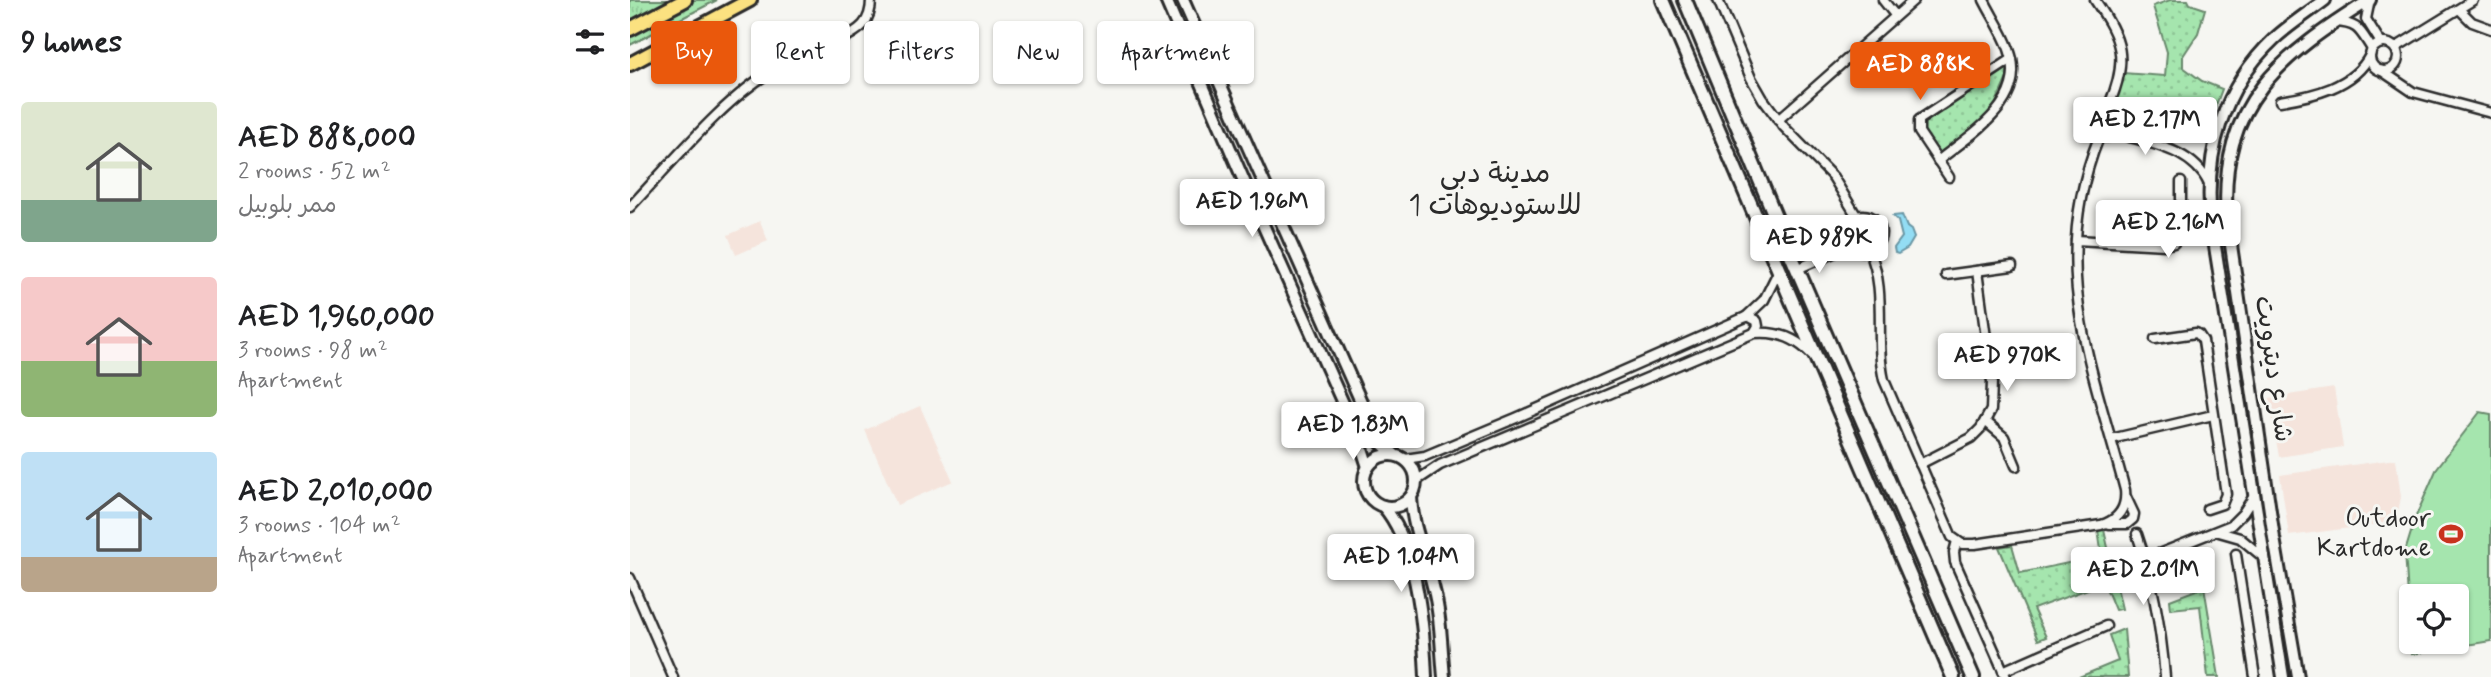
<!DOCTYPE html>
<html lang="en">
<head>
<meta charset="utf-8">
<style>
	:root { --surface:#fff; --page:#f2f2f2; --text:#202124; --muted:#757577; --accent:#ea580c }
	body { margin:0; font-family:Mynerve,"Playpen Sans Arabic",sans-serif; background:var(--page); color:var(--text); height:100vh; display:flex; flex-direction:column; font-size:26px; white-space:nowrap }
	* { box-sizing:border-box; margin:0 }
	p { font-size:23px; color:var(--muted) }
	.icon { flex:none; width:38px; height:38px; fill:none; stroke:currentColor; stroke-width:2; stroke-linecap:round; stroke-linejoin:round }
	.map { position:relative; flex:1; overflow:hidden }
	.drawer { display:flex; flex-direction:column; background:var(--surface); width:630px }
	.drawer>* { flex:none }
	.hud { position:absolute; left:21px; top:21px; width:665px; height:63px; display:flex; gap:14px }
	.tools { position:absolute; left:1769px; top:584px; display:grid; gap:14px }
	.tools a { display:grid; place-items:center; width:70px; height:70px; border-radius:7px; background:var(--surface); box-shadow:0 2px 5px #0004; font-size:35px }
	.price { position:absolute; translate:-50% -60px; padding:0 16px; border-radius:7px; background:#fff; color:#222; font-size:23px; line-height:46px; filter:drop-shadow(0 2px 4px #0008) }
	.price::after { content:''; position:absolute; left:50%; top:42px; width:21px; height:16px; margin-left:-10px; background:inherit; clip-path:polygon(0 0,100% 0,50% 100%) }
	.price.on { background:var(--accent); color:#fff }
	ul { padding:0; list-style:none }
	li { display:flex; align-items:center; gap:21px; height:175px; padding:0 21px }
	li span { display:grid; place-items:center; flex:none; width:196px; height:140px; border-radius:7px; color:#555 }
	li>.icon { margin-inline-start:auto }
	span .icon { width:84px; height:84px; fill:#fffc; stroke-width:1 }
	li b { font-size:30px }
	h2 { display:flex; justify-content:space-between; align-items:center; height:84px; padding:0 21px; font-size:30px }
	.chip { padding:0 24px; border-radius:7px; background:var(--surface); box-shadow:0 2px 5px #0004; font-size:24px; line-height:63px }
	.chip.on { background:var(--accent); color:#fff }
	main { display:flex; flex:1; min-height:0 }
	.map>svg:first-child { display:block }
	.built { fill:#f5e4dc }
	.grass { fill:url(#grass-tufts); stroke:#68886c; stroke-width:2 }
	.park { fill:url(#park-dots); stroke:#68886c; stroke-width:2 }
	.pitch { fill:#a5e5ae; stroke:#68886c; stroke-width:2; fill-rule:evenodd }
	.water { fill:#93ddf4; stroke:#6996a4; stroke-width:2 }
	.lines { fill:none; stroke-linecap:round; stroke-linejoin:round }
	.minor-casing { stroke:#2b2b2b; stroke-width:13 }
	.tertiary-casing { stroke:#2b2b2b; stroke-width:16 }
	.secondary-casing { stroke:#2b2b2b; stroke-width:18 }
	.primary-casing { stroke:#2b2b2b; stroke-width:18 }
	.minor { stroke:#f6f6f2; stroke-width:8 }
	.tertiary { stroke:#f6f6f2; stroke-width:10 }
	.secondary { stroke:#f6f6f2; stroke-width:12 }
	.primary { stroke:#fbe180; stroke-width:12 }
	.labels { text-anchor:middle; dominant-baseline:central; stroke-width:6; stroke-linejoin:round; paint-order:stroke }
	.street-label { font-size:26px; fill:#2b2b2b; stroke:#f6f6f2 }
	.poi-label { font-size:26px; fill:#2b2b2b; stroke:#f6f6f2; text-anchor:end }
	.neighbourhood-label { font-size:28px; fill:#2b2b2b; stroke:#f6f6f2 }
</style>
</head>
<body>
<main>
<section class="drawer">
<h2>9 homes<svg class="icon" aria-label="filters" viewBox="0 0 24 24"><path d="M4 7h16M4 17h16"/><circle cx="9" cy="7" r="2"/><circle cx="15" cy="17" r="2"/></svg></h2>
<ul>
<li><span style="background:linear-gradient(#dfe7d0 70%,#7fa58c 0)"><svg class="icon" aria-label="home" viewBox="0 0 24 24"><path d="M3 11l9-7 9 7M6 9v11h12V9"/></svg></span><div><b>AED 888,000</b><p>2 rooms · 52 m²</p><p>ممر بلوبيل</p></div></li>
<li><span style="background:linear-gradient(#f6c9c9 60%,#8fb573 0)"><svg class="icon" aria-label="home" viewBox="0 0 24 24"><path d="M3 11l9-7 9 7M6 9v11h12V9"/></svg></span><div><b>AED 1,960,000</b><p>3 rooms · 98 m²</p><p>Apartment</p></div></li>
<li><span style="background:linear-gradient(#bfe0f5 75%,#b9a48a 0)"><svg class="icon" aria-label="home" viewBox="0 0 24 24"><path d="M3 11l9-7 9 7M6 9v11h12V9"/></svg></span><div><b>AED 2,010,000</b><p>3 rooms · 104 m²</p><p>Apartment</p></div></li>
</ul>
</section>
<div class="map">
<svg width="1861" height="677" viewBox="0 0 1861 677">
	<defs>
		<pattern id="grass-tufts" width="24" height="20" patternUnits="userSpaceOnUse" patternTransform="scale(1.75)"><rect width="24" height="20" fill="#a5e5ae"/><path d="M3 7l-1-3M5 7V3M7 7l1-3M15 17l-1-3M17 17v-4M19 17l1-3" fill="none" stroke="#8ec596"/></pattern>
		<pattern id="park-dots" width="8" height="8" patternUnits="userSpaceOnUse" patternTransform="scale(1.75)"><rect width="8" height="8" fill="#a5e5ae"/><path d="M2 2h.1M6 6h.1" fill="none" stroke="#8ec596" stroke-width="1.8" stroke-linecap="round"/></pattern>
	</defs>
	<rect width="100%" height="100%" fill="#f6f6f2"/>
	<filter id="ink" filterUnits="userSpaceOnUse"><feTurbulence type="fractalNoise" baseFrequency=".0143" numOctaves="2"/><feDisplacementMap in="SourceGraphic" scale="14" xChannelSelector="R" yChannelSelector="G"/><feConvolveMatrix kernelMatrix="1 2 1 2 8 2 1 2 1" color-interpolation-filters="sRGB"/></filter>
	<g filter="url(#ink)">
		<!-- built -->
		<g class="built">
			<path d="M130,221l8,20 -32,14 -8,-20z"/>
			<path d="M1704,388l9,59 -64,10 -10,-59z"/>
			<path d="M290,406l33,75 -56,24 -32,-75z"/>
			<path d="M1766,459l5,38 -5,25 -107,14 -9,-61z"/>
		</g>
		<!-- grass -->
		<g class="grass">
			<path d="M0,0h87l-87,45z"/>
			<circle cx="1474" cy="120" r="13"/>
			<circle cx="1232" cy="235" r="12"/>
		</g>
		<!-- park -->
		<g class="park">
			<path d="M1540,0h18l2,4 15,5 -7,24 -15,23v11l19,14 20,8 -14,38c-31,12 -53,-1 -83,-10l-1,-6 -9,-10 8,-28 42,3 2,-24 -14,-46z"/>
			<path d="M1378,63l-1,15 -17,38 -52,39 -17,-25 1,-8z"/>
			<path d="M1468,530h6l18,79 -7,1 -11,-27 -71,26 13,28 -8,3 -39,-93 13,-2 8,28 82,-17z"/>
			<path d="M1567,544l22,133h-11l-8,-71 -29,3 -1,-9 29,-11 -11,-41z"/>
			<path d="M1494,629l4,48h-49l39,-16 -9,-26z"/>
		</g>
		<!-- pitch -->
		<path class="pitch" d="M1850,412l11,2v227l-79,13 -7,-102 11,-36 21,-48zM1782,597h45v45h-45z"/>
		<!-- water -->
		<path class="water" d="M1272,215l5,12 4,3 3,8 -6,10 -10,6 -3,-1 -1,-5 8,-11 -4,-16 -5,-5z"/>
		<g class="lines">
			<!-- minor casing -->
			<g class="minor-casing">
				<g id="minor">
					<path d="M1088,0l33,78 12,21 21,28 49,50 23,38"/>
					<path d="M1253,0l12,15"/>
					<path d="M1465,0c27,40 34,59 14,105"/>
					<path d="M1740,0l-4,19 15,24"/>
					<path d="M1829,9l13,13 19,7"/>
					<path d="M1705,22c24,1 25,9 37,27"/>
					<circle cx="1754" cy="57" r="14"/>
					<path d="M1765,48l78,-48"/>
					<path d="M1752,71l31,21 78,21"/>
					<path d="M1650,101c32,-5 74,-14 90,-46"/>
					<circle cx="1475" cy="121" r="16"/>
					<path d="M1148,120l136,-120"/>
					<path d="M1491,121c35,11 63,24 98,5"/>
					<path d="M1487,133c33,11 76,16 92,51"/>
					<path d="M1308,161c34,-28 91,-59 71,-112 -6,-17 -17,-33 -25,-49"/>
					<path d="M1319,177l-30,-45v-12l93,-61"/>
					<path d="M0,207c42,-44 95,-110 147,-139 22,-12 71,-27 86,-43 6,-7 8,-16 8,-25"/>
					<circle cx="1233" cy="233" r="18"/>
					<path d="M1446,240l89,5 9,-2 7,-11v-50"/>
					<path d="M1239,250c19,42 5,87 15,130l68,157 10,7h13l126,-19c17,-5 26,-17 24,-35 -33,-125 -78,-223 -26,-353"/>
					<path d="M1162,257l52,-25"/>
					<path d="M1167,269l52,-23"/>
					<path d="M1316,275l66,-9"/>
					<path d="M1116,317l18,-17 15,-30"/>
					<path d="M1124,333c22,-2 42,5 57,21"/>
					<path d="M1525,339l41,-6 3,2 4,6 23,153 -4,10 -15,5"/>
					<path d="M1355,421l19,16 12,29"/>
					<path d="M1481,439l102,-24"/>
					<path d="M775,459l20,-3 91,-38 232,-102 9,5 1,5 -4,7 -314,132 -24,16"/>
					<path d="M1290,464l51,-26 10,-10 10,-18 1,-28 -15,-111"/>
					<path d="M1479,524h18l6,-5 1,-5 -8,-17"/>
					<path d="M1589,532l21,6 23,19"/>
					<path d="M1507,534c16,47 24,93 28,143"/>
					<path d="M1327,541l-3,11 1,10 51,115"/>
					<path d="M1606,554l19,123"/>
					<path d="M1516,559l85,-34 12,-12 11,-17"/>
					<path d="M0,578l43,99"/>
					<path d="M1373,671l103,-45"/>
				</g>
			</g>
			<!-- tertiary casing -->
			<g class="tertiary-casing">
				<g id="tertiary">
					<path d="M536,0l90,209 103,230 9,28"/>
					<path d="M553,0l191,431 7,12 13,11"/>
					<circle cx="760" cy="481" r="26"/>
					<path d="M781,497c1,31 15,59 22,89 8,30 8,60 11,91"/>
					<path d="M753,506c34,39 41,121 43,171"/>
					<path d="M1653,677l-72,-456c-7,-68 12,-134 63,-182 15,-14 34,-26 51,-39"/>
					<path d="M1668,677l-24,-139 -47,-320c-9,-115 55,-163 143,-218"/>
				</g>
			</g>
			<!-- secondary casing -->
			<g class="secondary-casing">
				<g id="secondary">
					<path d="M1033,0l290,677"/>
					<path d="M1055,0l107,257 181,420"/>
				</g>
			</g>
			<!-- primary casing -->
			<g class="primary-casing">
				<g id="primary">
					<path d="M0,29l55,-29"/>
					<path d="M0,64l120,-64"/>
				</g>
			</g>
			<!-- minor -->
			<use href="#minor" class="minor"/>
			<!-- tertiary -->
			<use href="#tertiary" class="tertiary"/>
			<!-- secondary -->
			<use href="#secondary" class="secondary"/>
			<!-- primary -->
			<use href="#primary" class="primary"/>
		</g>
	</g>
	<!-- icons -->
	<defs>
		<g id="stadium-bare" transform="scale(1.89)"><path d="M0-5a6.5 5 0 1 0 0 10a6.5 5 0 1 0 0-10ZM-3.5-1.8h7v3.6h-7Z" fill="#c8321e" stroke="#f6f6f2" stroke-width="2.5" paint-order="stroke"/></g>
	</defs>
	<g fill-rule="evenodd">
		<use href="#stadium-bare" x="1821" y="534"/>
	</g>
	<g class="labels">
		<!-- street labels -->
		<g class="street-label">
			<text transform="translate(1643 369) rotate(82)">شارع ديترويت</text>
		</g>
		<!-- poi labels -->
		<g class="poi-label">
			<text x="1801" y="519">Outdoor<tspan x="1801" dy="30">Kartdome</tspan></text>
		</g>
		<!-- neighbourhood labels -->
		<g class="neighbourhood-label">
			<text x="865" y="174">مدينة دبي<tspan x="865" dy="32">للاستوديوهات 1</tspan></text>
		</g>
	</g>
</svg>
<div class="tools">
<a><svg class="icon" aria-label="locate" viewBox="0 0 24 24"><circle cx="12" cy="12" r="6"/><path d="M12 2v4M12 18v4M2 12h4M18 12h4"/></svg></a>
</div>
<b class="price on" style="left:1290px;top:102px">AED 888K</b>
<b class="price" style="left:1515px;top:157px">AED 2.17M</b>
<b class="price" style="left:622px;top:239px">AED 1.96M</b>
<b class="price" style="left:1538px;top:260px">AED 2.16M</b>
<b class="price" style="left:1189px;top:275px">AED 989K</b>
<b class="price" style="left:1377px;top:393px">AED 970K</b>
<b class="price" style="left:723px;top:462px">AED 1.83M</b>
<b class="price" style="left:771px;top:594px">AED 1.04M</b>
<b class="price" style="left:1513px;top:607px">AED 2.01M</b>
<div class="hud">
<a class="chip on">Buy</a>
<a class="chip">Rent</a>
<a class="chip">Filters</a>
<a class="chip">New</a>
<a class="chip">Apartment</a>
</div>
</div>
</main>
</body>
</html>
